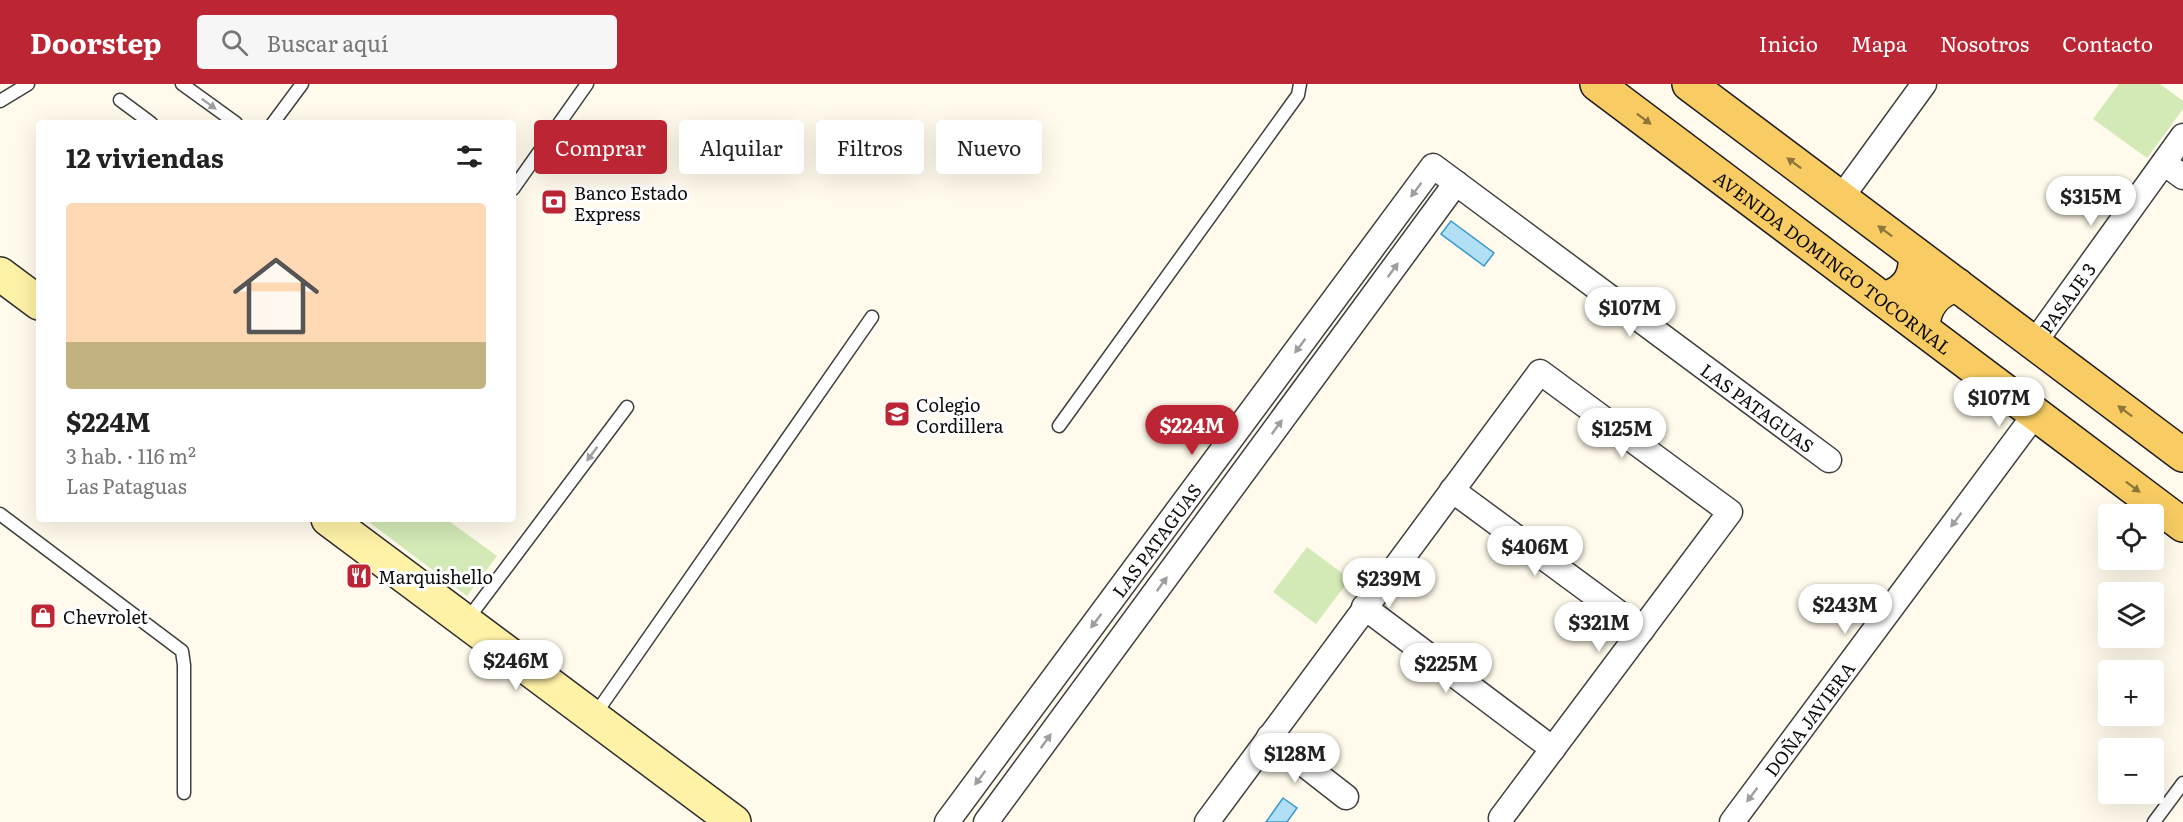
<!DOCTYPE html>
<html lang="es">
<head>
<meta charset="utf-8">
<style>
	:root { --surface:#fff; --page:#f6f6f6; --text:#222; --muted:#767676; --accent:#bc2533 }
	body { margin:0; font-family:Literata,serif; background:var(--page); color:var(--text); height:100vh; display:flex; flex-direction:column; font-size:22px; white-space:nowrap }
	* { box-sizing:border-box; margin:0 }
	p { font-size:20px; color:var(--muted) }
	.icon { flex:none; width:33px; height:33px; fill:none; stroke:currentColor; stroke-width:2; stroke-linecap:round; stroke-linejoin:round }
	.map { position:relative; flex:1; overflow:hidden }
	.drawer { position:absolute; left:36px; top:36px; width:480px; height:402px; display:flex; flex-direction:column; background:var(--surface); border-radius:6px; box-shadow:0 6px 24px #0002 }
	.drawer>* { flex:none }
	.hud { position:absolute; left:534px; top:36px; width:570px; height:54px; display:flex; gap:12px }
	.controls { position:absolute; left:2098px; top:420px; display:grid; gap:12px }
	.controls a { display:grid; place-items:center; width:66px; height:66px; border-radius:6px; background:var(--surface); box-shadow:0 6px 24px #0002; font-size:30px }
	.price { position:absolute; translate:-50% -51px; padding:0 14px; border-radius:21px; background:#fff; color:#222; font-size:20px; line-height:39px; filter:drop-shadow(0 2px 3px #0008) }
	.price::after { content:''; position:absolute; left:50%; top:36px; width:18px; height:14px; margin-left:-9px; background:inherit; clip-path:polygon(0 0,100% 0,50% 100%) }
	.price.selected { background:var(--accent); color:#fff }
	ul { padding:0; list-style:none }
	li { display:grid; align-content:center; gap:12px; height:318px; padding:0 30px }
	li span { display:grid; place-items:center; height:186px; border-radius:6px; color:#555 }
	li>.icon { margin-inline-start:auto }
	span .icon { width:108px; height:108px; fill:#fffc; stroke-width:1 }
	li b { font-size:26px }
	h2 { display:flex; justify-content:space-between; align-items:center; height:72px; padding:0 30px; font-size:26px }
	.chip { padding:0 21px; border-radius:6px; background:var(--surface); box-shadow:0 6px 24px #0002; font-size:21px; line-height:54px }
	.chip.selected { background:var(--accent); color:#fff }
	header { display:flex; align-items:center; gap:36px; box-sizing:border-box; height:84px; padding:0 30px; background:var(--accent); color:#fff }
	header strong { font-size:28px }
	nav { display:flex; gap:33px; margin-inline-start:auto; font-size:21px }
	.search { width:420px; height:54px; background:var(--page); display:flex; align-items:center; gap:15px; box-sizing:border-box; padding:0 21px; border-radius:6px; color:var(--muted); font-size:22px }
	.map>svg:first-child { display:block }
	.green { fill:#d3e9b6 }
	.water { fill:#b0dff6; stroke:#3799cd; stroke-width:1.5 }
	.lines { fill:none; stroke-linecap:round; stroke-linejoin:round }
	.lane-casing { stroke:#3f3f3f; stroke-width:15 }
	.street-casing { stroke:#3f3f3f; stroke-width:27 }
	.secondary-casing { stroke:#2e2e2e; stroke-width:36 }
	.primary-casing { stroke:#1d1d1d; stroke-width:36 }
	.lane { stroke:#fff; stroke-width:12 }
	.street { stroke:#fff; stroke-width:24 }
	.secondary { stroke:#fff1a6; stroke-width:33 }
	.primary { stroke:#f8cc62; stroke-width:33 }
	.oneway { fill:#9e9e9e }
	.oneway2 { fill:#8e763b }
	.labels { text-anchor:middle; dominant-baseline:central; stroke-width:6; stroke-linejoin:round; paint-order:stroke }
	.poi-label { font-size:18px; fill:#0c0c0c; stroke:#fff; text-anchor:start }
	.street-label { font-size:18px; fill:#0c0c0c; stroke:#fff }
</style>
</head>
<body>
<header>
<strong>Doorstep</strong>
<div class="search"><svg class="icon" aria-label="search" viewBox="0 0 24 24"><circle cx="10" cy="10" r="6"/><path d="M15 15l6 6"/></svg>Buscar aquí</div>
<nav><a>Inicio</a><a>Mapa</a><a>Nosotros</a><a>Contacto</a></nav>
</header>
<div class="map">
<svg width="2183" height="738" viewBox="0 0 2183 738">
	<rect width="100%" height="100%" fill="#fffaeb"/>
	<!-- green -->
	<g class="green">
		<path d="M2119,0h41l23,17v8l-36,49 -54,-39z"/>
		<path d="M365,435h81l51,37 -30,40z"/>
		<path d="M1307,463l43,32 -34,45 -43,-32z"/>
	</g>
	<!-- water -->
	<g class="water">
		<path d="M1451,137l43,32 -10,13 -43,-32z"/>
		<path d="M1283,714l14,10 -10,14h-21z"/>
	</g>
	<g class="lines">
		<!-- lane casing -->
		<g class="lane-casing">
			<g id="lane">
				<path d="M182,0l54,39"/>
				<path d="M120,16l31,23"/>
				<path d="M0,17l28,-17"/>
				<path d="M273,39l29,-39"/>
				<path d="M513,105l74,-105"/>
				<path d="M1059,342l239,-331 2,-11"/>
				<path d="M0,430l182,137 2,14v128"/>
				<path d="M467,536l160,-213"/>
				<path d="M594,632l278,-399"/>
				<path d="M2154,738l29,-39"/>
			</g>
		</g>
		<!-- street casing -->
		<g class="street-casing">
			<g id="street">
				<path d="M2164,79l19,14"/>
				<path d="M1841,114l83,-114"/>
				<path id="s1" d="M2034,259l149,-207"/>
				<path d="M1452,406l190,140"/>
				<path d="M1364,523l189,142"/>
				<path d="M1269,653l77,60"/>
				<path id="s2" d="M947,738l486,-656 396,294"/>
				<path d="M986,738l470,-639"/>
				<path d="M1207,738l333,-450 190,140 -229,306"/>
				<path id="s3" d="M1732,738l304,-409"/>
			</g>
		</g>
		<!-- secondary casing -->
		<g class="secondary-casing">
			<g id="secondary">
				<path d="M0,190l39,29"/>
				<path d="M328,435l406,303"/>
			</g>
		</g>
		<!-- primary casing -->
		<g class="primary-casing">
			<g id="primary">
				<path id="s4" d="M1597,0l586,441"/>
				<path d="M1689,0l494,371"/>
				<path d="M1883,215c23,-6 34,-21 32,-45"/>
				<path d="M1923,245c0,-23 12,-38 34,-44"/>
			</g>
		</g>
		<!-- lane -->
		<use href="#lane" class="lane"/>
		<!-- street -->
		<use href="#street" class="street"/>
		<!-- secondary -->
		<use href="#secondary" class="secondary"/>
		<!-- primary -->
		<use href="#primary" class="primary"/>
	</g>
	<!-- one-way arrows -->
	<defs><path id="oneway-solid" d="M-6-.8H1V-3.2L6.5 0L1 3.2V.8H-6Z" transform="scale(1.5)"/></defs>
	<g class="oneway">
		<use href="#oneway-solid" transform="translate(209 20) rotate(36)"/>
		<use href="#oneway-solid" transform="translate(1416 106) rotate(127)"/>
		<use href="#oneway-solid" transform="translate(1393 186) rotate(-54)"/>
		<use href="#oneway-solid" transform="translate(1300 262) rotate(127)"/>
		<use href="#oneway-solid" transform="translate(1277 343) rotate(-54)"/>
		<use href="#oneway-solid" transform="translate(592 370) rotate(127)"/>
		<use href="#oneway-solid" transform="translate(1956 436) rotate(127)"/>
		<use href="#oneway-solid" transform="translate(1162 500) rotate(-54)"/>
		<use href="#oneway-solid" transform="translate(1096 537) rotate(127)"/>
		<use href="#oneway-solid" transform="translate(1046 657) rotate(-54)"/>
		<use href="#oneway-solid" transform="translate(980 694) rotate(127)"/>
		<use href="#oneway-solid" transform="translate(1752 711) rotate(127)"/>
	</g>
	<g class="oneway2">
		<use href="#oneway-solid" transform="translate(1644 35) rotate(37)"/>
		<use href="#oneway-solid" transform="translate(1794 79) rotate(-143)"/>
		<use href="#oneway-solid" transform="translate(1885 147) rotate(-143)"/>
		<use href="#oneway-solid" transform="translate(2125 327) rotate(-143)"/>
		<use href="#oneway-solid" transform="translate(2133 403) rotate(37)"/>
	</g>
	<!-- icons -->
	<defs>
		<g id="bank-square" transform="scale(1.35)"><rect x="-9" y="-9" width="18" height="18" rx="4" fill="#bc2533" stroke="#fff"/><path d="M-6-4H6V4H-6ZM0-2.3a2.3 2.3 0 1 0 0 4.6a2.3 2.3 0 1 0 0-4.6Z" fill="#fff"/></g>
		<g id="school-square" transform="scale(1.35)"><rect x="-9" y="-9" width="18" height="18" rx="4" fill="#bc2533" stroke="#fff"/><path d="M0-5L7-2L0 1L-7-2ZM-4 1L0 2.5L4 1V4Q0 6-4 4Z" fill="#fff"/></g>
		<g id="restaurant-square" transform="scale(1.35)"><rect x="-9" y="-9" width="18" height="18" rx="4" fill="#bc2533" stroke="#fff"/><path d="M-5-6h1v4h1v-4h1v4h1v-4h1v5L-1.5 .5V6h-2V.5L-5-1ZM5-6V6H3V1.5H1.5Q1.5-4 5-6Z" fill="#fff"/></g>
		<g id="shop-square" transform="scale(1.35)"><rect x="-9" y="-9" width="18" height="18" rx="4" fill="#bc2533" stroke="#fff"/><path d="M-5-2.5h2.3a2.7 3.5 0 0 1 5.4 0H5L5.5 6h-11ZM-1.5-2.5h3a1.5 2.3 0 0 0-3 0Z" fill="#fff"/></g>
	</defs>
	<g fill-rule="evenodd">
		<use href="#bank-square" x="554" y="118"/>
		<use href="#school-square" x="897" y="330"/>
		<use href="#restaurant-square" x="359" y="492"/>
		<use href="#shop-square" x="43" y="532"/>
	</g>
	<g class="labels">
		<!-- poi labels -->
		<g class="poi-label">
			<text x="574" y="108">Banco Estado<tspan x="574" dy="21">Express</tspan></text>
			<text x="916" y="320">Colegio<tspan x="916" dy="21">Cordillera</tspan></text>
			<text x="378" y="492">Marquishello</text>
			<text x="63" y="532">Chevrolet</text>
		</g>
		<!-- street labels -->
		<g class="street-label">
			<text stroke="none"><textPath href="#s4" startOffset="296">AVENIDA DOMINGO TOCORNAL</textPath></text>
			<text stroke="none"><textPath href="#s1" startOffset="56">PASAJE 3</textPath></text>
			<text stroke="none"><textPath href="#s2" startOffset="1221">LAS PATAGUAS</textPath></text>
			<text stroke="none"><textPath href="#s2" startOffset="351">LAS PATAGUAS</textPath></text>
			<text stroke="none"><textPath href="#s3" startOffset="129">DOÑA JAVIERA</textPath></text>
		</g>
	</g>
</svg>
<div class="controls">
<a><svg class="icon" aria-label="locate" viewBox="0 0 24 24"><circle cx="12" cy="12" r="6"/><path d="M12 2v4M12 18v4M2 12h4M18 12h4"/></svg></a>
<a><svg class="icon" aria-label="layers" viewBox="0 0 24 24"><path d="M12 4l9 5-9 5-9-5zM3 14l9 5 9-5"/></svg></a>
<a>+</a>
<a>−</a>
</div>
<b class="price" style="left:2091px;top:143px">$315M</b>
<b class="price" style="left:1630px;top:254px">$107M</b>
<b class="price" style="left:1999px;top:344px">$107M</b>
<b class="price selected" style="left:1192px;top:372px">$224M</b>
<b class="price" style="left:1622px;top:375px">$125M</b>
<b class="price" style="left:1535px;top:493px">$406M</b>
<b class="price" style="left:1389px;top:525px">$239M</b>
<b class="price" style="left:1845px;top:551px">$243M</b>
<b class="price" style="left:1599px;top:569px">$321M</b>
<b class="price" style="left:516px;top:607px">$246M</b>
<b class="price" style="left:1446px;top:610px">$225M</b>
<b class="price" style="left:1295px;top:700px">$128M</b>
<div class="hud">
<a class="chip selected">Comprar</a>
<a class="chip">Alquilar</a>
<a class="chip">Filtros</a>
<a class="chip">Nuevo</a>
</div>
<section class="drawer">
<h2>12 viviendas<svg class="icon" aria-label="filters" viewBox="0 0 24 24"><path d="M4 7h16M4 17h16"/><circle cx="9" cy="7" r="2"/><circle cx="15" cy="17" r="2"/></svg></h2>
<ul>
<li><span style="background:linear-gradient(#ffd9b3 75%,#c2b280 0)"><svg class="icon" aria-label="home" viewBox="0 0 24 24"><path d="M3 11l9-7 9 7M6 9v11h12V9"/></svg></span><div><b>$224M</b><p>3 hab. · 116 m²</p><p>Las Pataguas</p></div></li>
</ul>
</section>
</div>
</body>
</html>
